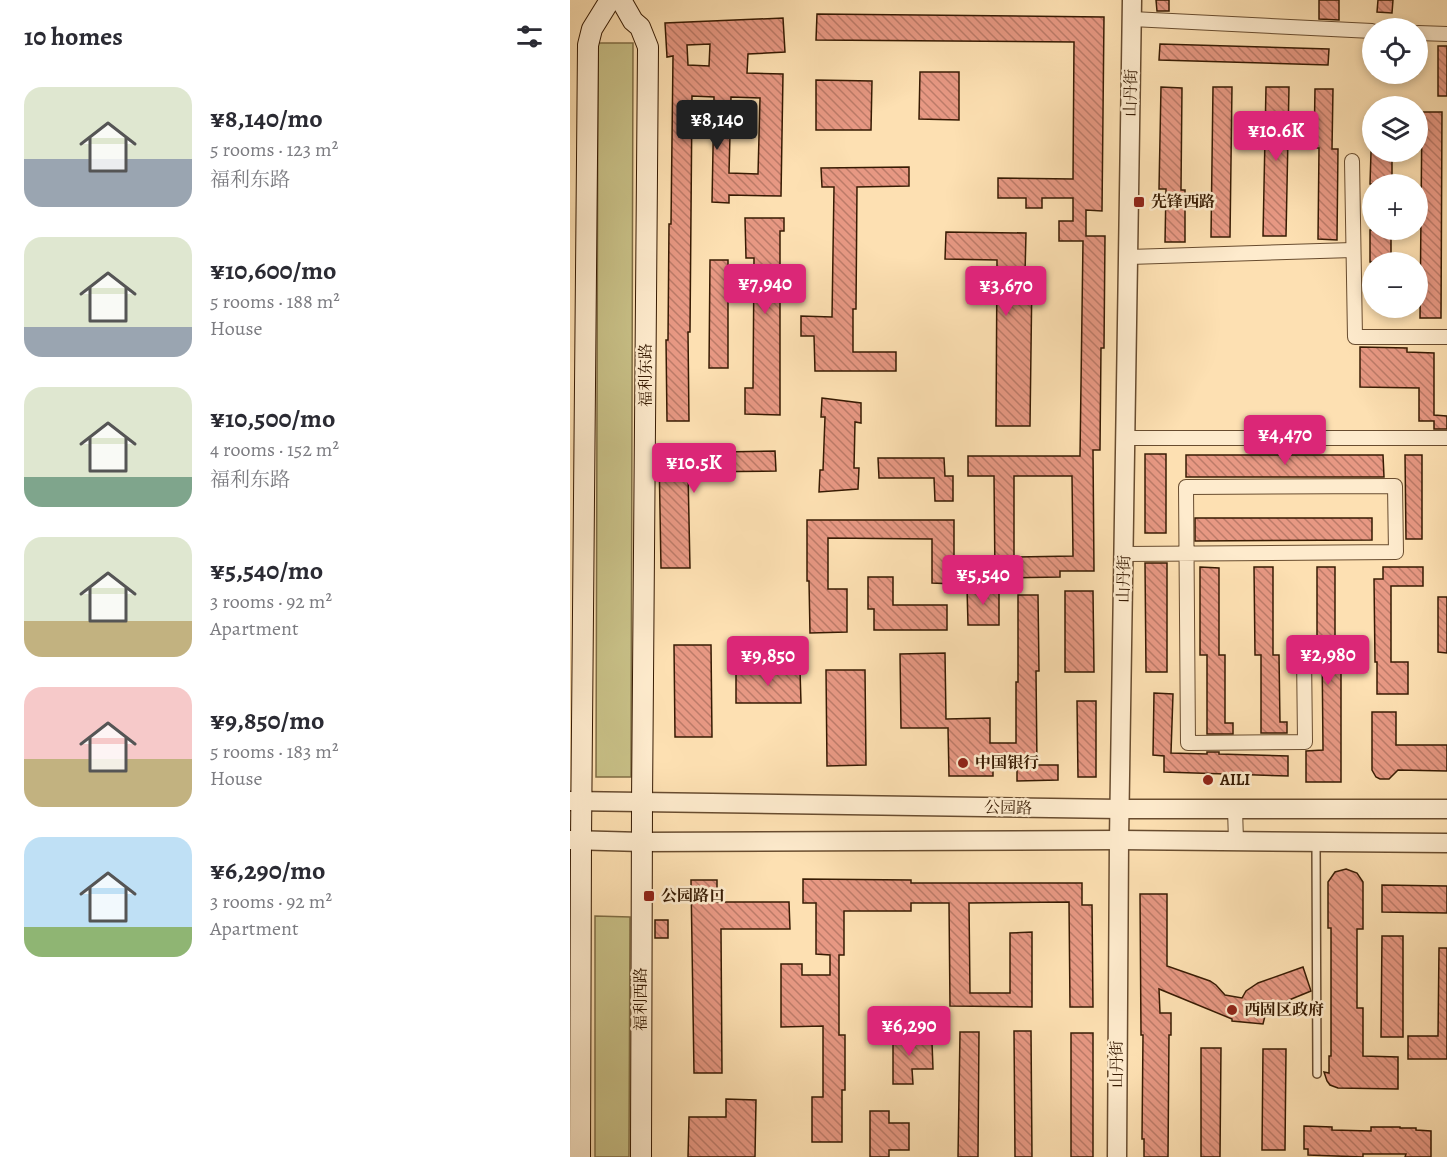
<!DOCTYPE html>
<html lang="en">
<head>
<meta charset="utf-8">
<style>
	:root { --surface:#fff; --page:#f7f7f7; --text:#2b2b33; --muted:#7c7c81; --accent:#db2777 }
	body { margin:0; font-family:Alegreya,"Noto Serif SC",serif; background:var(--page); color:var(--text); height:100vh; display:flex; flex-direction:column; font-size:22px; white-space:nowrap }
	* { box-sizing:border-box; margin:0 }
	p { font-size:20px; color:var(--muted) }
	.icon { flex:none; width:33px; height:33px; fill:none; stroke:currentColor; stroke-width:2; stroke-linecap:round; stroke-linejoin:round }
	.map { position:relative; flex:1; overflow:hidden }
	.side { display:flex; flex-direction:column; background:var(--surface); width:570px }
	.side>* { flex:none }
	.buttons { position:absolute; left:792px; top:18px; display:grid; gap:12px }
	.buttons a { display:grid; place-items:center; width:66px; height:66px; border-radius:50%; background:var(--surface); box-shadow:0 3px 9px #0003; font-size:30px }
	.price { position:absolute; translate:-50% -51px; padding:0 14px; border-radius:6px; background:var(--accent); color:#fff; font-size:20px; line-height:39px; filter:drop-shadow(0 2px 3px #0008) }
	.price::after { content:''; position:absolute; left:50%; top:36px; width:18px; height:14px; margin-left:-9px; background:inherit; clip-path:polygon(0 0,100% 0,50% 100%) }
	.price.selected { background:#222; color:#fff }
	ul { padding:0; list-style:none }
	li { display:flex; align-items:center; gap:18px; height:150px; padding:0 24px }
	li span { display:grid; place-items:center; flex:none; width:168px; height:120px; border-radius:18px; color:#555 }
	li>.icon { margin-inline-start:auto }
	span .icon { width:72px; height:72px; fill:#fffc; stroke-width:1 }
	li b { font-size:26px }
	h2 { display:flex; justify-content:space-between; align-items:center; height:72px; padding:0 24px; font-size:26px }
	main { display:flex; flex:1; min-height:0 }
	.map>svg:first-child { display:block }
	.green { fill:#c8c087; stroke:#806e45; stroke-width:1.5 }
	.building { fill:url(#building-back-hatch); stroke:#371b03; stroke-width:1.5; fill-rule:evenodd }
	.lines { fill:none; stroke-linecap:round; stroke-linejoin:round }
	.service-casing { stroke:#684c2f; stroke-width:10 }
	.minor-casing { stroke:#684c2f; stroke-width:16 }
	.tertiary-casing { stroke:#684c2f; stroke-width:21 }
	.secondary-casing { stroke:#371b03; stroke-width:22 }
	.service { stroke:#feebcd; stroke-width:7 }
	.minor { stroke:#feebcd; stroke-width:14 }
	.tertiary { stroke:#feebcd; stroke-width:18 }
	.secondary { stroke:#feebcd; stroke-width:20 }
	.poi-dot { fill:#8f2418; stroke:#feebcd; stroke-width:2 }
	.labels { text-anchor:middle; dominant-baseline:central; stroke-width:5; stroke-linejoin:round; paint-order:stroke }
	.street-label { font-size:16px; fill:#371b03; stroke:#feebcd }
	.poi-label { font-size:16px; font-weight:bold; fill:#371b03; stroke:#feebcd; text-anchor:start }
</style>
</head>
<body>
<main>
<section class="side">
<h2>10 homes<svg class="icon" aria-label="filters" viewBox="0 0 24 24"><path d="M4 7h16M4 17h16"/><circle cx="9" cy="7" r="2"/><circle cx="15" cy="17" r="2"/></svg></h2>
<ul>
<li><span style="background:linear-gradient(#dfe7d0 60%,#9aa5b1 0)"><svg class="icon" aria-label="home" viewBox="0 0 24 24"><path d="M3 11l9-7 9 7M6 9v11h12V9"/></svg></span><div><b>¥8,140/mo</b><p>5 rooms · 123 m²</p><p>福利东路</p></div></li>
<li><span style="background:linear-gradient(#dfe7d0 75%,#9aa5b1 0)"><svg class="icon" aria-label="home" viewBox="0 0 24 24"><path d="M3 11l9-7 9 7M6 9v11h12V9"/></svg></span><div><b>¥10,600/mo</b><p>5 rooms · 188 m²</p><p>House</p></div></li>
<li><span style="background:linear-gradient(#dfe7d0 75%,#7fa58c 0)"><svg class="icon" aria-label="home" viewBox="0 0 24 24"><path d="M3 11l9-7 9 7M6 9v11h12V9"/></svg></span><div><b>¥10,500/mo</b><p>4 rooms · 152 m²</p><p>福利东路</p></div></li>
<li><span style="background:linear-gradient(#dfe7d0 70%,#c2b280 0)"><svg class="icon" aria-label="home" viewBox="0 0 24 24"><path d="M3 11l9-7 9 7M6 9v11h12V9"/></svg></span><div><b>¥5,540/mo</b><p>3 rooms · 92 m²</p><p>Apartment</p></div></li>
<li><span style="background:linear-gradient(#f6c9c9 60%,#c2b280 0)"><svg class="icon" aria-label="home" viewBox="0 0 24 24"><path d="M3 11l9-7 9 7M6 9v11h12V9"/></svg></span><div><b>¥9,850/mo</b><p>5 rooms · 183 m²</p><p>House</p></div></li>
<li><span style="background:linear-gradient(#bfe0f5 75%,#8fb573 0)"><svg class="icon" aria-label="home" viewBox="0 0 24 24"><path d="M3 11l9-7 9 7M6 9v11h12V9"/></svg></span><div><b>¥6,290/mo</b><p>3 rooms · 92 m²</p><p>Apartment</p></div></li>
</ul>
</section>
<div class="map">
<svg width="877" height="1157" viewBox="0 0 877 1157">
	<defs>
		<pattern id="building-back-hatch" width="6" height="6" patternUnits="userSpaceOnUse" patternTransform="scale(1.5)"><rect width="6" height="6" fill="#e79883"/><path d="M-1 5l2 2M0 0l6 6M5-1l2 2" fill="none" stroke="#bc7b69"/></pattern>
	</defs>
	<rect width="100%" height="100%" fill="#fde0b2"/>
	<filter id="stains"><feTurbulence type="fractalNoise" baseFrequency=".00333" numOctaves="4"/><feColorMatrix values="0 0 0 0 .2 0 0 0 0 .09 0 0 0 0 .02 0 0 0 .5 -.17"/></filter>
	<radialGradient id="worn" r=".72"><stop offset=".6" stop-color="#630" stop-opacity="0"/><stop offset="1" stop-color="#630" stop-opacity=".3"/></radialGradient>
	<!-- green -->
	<g class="green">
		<path d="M28,43h35l-2,734h-35z"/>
		<path d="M25,916l35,1 -1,240h-34z"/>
	</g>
	<!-- building -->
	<g class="building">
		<path d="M586,0h13v11h-12z"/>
		<path d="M749,0h20v20l-20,-1z"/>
		<path d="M808,0h15l-1,13 -15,-1z"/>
		<path d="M247,14l287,3 -2,194 -16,-1v26h19l-1,112h-3l-1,102h-7l1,121h-34v6l-65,1 -1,-102h-26v-20h112l3,-215h-24v-20h14v-23h-31v10h-16v-10h-28v-20l75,1 1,-137 -258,-2zM444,476h58l1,80 -59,1z"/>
		<path d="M213,18l2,34 -37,2 -1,19 36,1 -2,122 -52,-1v8l-17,-1 2,-105 -22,-1 -2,236h-2l1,89h-22l-1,-81h2l1,-116h2l2,-168 -6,1 -2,-34zM140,44l-1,22 -21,-1 -1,-20zM161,97l29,1 -2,76 -29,-1z"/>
		<path d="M590,44l169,5 -1,16 -169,-5z"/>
		<rect x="868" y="46" width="9" height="50"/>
		<path d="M350,72h39v48l-40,-1z"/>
		<path d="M246,80l56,1 -1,49h-55z"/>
		<path d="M591,87l21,1 -1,102h4v52h-20l1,-53h-7z"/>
		<path d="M643,87h19l-2,150h-19z"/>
		<path d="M696,87h23l-3,149h-23z"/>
		<path d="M745,89h18l-1,60h6l-1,91 -19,-1 1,-91h-5z"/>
		<path d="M852,112h20l-1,206h-21z"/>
		<path d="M801,152h21v32h-22z"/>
		<path d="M339,167v19l-52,1 -1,122h-3v43h43v19h-81l-1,-35h-13v-20l31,1 2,-130h-12l-1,-19z"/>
		<path d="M175,218h39v13h-4v184l-35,-1v-26h8l1,-130h-8z"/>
		<rect x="800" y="230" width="21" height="32"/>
		<path d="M376,232l80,1 -1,41h7l-2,152h-34l1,-166 -52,-1z"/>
		<path d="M140,260h18v108h-19z"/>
		<path d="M790,347l47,1v4l27,1v62l13,1v13h-13v-8h-15v-33l-59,-1z"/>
		<path d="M252,398l39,5v20l-6,-1 -1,46h5l-1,21 -39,3 1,-22h3l2,-53h-4z"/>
		<path d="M205,451l1,20 -88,1 2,96h-29l-2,-115z"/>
		<rect x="575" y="454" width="21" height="79"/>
		<path d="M616,455h197l1,22h-198z"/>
		<path d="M835,455h17v84h-16z"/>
		<path d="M308,458h66l1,18h8v25h-18l-1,-23h-55z"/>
		<path d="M625,518h177v22l-177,1z"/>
		<path d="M237,520h147v64l-22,-1v-44l-104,-1v51h19v43l-37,1 -1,-52h-2z"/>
		<path d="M575,563h22v109h-21z"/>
		<path d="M630,567l19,1v87h6v68h8v11h-26v-79h-7z"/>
		<path d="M684,567h19v88h6l1,67h7v11h-26v-78h-6z"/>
		<path d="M747,567h18v78h6v137h-35v-31l17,-1 -1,-105h-5z"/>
		<path d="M813,567h40v19h-32v76h17v32h-31v-32h-2l-1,-83h9z"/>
		<path d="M298,577h25v28h54v25h-73v-21h-6z"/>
		<path d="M397,587h32v38h-31z"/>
		<path d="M495,591h28l1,81h-29z"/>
		<path d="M448,595h20l1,76h-3l1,94h21v15l-41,1v-20h-24v15h-44l-1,-48h-47l-1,-74 45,-1 1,66 44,-1v25h26v-61h2z"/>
		<path d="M868,597h9v56l-9,-1z"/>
		<path d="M104,645h37l1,92h-37z"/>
		<path d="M166,670h64l1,33h-65z"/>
		<path d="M256,670h39l1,95 -39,1z"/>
		<path d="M584,693l19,1 -2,59 36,1v-2h12v2l69,2v20l-124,-4v-16l-11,-1z"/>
		<path d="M507,701h19v76h-18z"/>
		<path d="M802,712h24v33h51v26l-49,-1 -9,9h-9l-4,-2 -4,-7z"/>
		<path d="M776,869l11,4 6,9v47h-6v79h6v48l35,1v32l-60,-1 -8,-3 -3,-4 -3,-9 5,1v-17h2v-128h-3v-46l7,-10z"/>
		<path d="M233,879l108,1v3h171v22h10l1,102h-23l-1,-105 -100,1 1,90h40v-60l22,-1v75l-82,-1 -1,-103h-38v8h-67v44h-5v80h6v55h-3v52h-30v-45h11v-71l-42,1v-63h21v11h28v-20l-14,-1v-51h-13z"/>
		<path d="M121,880h26v22h72l1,27h-69l1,144h-28z"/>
		<path d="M812,885l65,1v27l-65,-1z"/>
		<path d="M570,894h27v72l43,15 6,4 9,10 17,3 4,-7 12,-8 45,-16 8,24 -39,16 -6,5 -3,12 -31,-3v-2l-73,-30 1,24h11v22h-2l-1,122h-24v-18h-2l1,-104h-2z"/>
		<rect x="85" y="920" width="13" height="18"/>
		<path d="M812,936h21v101h-22z"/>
		<path d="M869,948h8v111h-39v-23h30z"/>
		<path d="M323,1030h19v12h20l1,27h-21l1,15h-20z"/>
		<path d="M444,1031h17l1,126h-17z"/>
		<path d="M390,1032h19l-1,125h-20z"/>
		<rect x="501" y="1033" width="22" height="124"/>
		<path d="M631,1048h20l-1,109h-19z"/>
		<path d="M693,1049h23l-1,101h-23z"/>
		<path d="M156,1099l30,1 -1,57h-67l1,-40h37z"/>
		<path d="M300,1111h19v12h20v27h-20v7h-19z"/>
		<path d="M734,1126l28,1v3l39,1v-4h29v1h16v2l15,1v26h-26l1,-3h-43v3l-55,-2v-6h-4z"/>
	</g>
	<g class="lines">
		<!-- service casing -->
		<g class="service-casing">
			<path id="service" d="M746,844l1,230"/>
		</g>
		<!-- minor casing -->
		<g class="minor-casing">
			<g id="minor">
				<path d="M562,19l240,12"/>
				<path d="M848,33l29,1"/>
				<path d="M782,161l3,176h92"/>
				<path d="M559,257l224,-7"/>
				<path d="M556,438h321"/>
				<path d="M554,554l272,-2 -1,-66 -209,1 2,256 117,-1 -1,-89"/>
				<path d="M665,809l1,32"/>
			</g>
		</g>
		<!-- tertiary casing -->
		<g class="tertiary-casing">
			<g id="tertiary">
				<path d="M0,801l550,8h327"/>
				<path d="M0,840l72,2 477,-2 328,3"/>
				<path d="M547,1157l2,-317 13,-840"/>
			</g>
		</g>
		<!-- secondary casing -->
		<g class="secondary-casing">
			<g id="secondary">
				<path d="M51,0l12,21 7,6 8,20 -6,756 -1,354"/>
				<path d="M10,1157l1,-317 7,-795 4,-16 18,-29"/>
			</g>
		</g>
		<!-- service -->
		<use href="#service" class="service"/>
		<!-- minor -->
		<use href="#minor" class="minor"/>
		<!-- tertiary -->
		<use href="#tertiary" class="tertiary"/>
		<!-- secondary -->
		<use href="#secondary" class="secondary"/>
	</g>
	<!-- markers -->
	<g class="poi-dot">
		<rect x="563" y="196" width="12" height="12" rx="3"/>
		<circle cx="393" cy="763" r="6"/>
		<circle cx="638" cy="780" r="6"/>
		<rect x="73" y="890" width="12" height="12" rx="3"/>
		<circle cx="662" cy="1010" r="6"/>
	</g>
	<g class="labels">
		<!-- street labels -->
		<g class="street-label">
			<text transform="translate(561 93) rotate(-89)">山丹街</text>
			<text transform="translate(76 375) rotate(-90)">福利东路</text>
			<text transform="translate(554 579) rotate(-89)">山丹街</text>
			<text transform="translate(438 808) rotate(1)">公园路</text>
			<text transform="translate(71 999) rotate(-90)">福利西路</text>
			<text transform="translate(547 1064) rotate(-90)">山丹街</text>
		</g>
		<!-- poi labels -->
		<g class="poi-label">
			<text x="581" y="202">先锋西路</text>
			<text x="405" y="763">中国银行</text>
			<text x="650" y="780">AILI</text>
			<text x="91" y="896">公园路口</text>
			<text x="674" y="1010">西固区政府</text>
		</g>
	</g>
	<rect width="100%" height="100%" filter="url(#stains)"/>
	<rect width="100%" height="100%" fill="url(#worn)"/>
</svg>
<div class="buttons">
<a><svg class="icon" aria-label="locate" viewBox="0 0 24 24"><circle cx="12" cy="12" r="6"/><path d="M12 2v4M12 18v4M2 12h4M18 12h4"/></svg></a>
<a><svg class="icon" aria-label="layers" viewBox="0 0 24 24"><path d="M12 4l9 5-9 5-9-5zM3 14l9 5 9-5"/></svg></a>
<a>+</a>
<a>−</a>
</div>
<b class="price selected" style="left:147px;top:151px">¥8,140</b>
<b class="price" style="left:706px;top:162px">¥10.6K</b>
<b class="price" style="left:195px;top:315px">¥7,940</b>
<b class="price" style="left:436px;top:317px">¥3,670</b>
<b class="price" style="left:715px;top:466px">¥4,470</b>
<b class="price" style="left:124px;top:494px">¥10.5K</b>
<b class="price" style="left:413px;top:606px">¥5,540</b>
<b class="price" style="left:758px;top:686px">¥2,980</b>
<b class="price" style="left:198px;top:687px">¥9,850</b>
<b class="price" style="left:339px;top:1057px">¥6,290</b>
</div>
</main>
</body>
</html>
